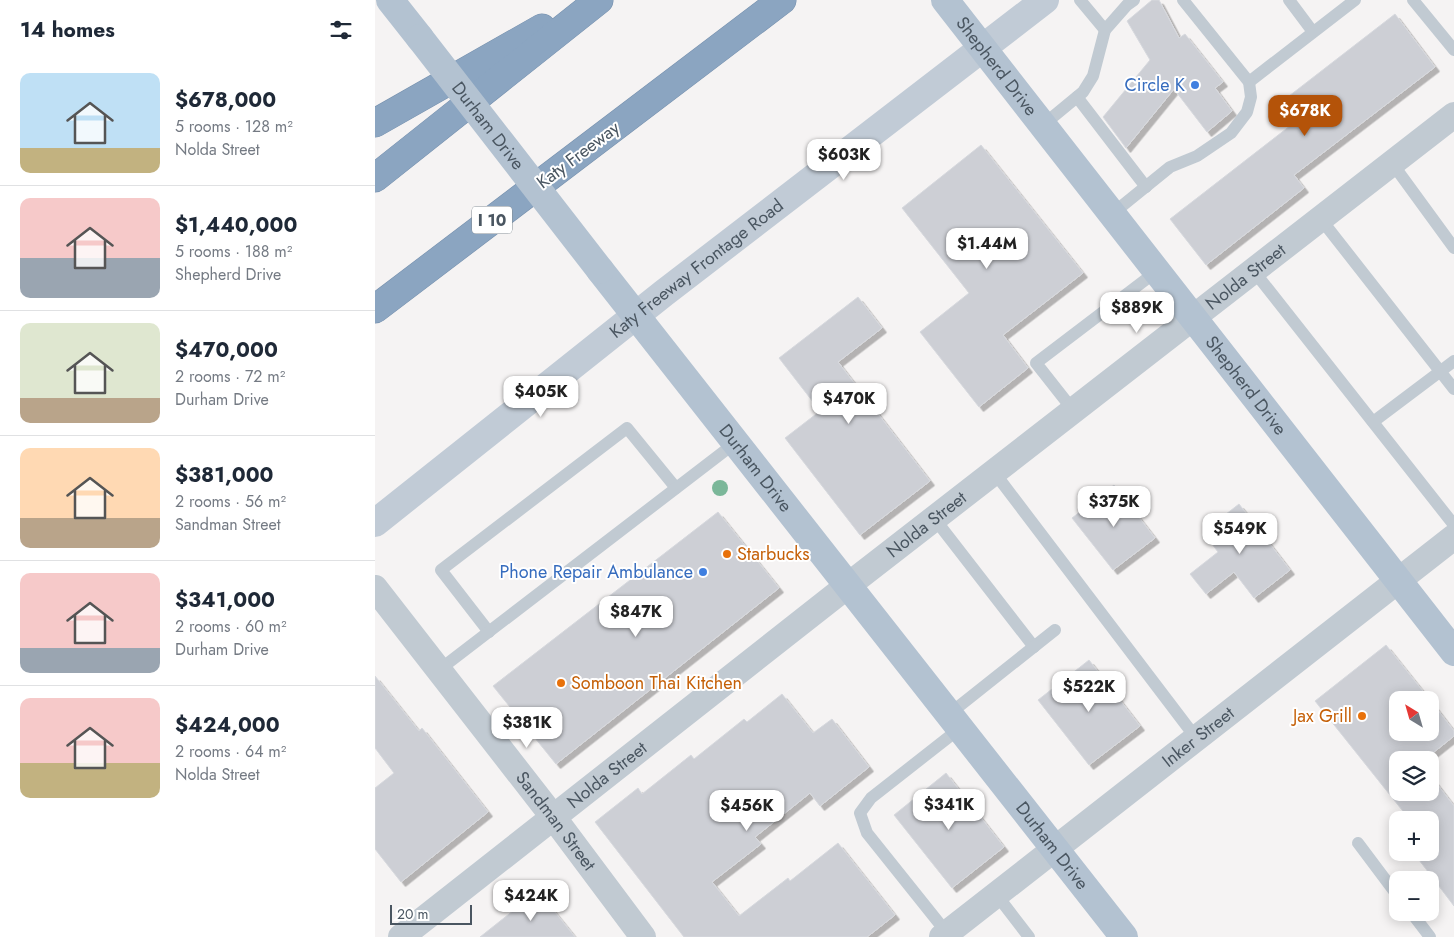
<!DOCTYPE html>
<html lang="en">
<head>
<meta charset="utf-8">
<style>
	:root { --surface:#fff; --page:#f2f2f3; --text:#1f2937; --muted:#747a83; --line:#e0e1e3; --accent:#b45309 }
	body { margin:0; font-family:Jost,sans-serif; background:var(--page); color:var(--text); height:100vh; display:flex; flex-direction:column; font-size:19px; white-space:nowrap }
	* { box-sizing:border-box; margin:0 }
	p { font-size:16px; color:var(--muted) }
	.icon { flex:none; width:28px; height:28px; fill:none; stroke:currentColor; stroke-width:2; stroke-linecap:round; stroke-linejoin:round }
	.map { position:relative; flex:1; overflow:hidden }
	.drawer { display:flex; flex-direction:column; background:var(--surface); width:375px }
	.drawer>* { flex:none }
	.needle { width:32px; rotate:323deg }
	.controls { position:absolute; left:1014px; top:691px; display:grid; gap:10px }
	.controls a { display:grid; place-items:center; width:50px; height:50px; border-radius:10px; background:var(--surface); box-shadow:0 2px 12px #0003; font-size:25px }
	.scale { position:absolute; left:15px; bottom:12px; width:82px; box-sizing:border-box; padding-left:5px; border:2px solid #4a5661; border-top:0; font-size:14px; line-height:18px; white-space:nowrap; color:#4a5661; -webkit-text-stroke:4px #fff; paint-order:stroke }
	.price { position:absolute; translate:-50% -42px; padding:0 11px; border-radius:10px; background:#fff; color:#222; font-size:16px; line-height:32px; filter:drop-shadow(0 1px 2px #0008) }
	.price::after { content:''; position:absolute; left:50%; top:30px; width:15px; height:11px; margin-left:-8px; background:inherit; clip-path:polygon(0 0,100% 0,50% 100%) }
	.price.current { background:var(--accent); color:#fff }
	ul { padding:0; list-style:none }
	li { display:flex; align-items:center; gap:15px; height:125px; padding:0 20px }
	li+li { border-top:1px solid var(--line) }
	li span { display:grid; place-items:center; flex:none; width:140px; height:100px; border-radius:10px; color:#555 }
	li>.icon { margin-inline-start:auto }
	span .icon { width:60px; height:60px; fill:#fffc; stroke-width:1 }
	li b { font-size:21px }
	h2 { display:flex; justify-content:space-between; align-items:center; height:60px; padding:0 20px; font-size:21px }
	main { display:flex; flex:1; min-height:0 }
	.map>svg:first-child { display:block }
	.building { fill:#cdcfd5; stroke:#d7d9de; filter:url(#shadow) }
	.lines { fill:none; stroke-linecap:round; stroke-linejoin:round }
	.motorway-casing { stroke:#7690ad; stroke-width:29 }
	.service { stroke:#c1cad2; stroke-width:12 }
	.minor { stroke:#c1cad2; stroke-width:26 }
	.secondary { stroke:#c1cbd6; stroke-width:28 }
	.primary { stroke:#b3c2d1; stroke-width:28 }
	.motorway { stroke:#8ba5c1; stroke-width:28 }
	.primary-bridge { stroke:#b3c2d1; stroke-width:28 }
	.tree { fill:#7bb799 }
	.shop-dot { fill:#3f7fe0; stroke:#fff; stroke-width:2 }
	.food-dot { fill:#e8710a; stroke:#fff; stroke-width:2 }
	.labels { text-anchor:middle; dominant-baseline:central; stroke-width:4; stroke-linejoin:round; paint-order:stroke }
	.shield { fill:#fff; stroke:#808990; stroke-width:1 }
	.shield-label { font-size:16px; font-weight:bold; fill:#4a5661 }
	.street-label { font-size:18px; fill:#4a5661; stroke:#fff }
	.shop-label { font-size:18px; fill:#366cbe; stroke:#fff; text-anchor:end }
	.food-label { font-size:18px; fill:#c56008; stroke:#fff; text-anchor:start }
</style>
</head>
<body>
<main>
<section class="drawer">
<h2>14 homes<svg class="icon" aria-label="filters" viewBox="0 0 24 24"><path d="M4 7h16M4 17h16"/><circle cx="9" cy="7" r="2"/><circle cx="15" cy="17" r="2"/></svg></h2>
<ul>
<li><span style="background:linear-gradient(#bfe0f5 75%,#c2b280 0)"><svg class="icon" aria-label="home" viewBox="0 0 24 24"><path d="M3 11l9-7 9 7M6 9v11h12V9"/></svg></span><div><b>$678,000</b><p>5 rooms · 128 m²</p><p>Nolda Street</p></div></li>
<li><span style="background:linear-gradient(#f6c9c9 60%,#9aa5b1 0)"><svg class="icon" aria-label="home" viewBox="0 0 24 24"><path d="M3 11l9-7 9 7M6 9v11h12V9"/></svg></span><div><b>$1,440,000</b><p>5 rooms · 188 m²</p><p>Shepherd Drive</p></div></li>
<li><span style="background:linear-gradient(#dfe7d0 75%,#b9a48a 0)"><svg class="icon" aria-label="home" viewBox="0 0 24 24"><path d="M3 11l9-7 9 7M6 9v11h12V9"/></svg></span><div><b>$470,000</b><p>2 rooms · 72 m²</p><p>Durham Drive</p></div></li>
<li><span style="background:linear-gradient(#ffd9b3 70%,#b9a48a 0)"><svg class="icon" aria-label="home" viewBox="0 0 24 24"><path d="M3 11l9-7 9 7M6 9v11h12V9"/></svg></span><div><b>$381,000</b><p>2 rooms · 56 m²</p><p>Sandman Street</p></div></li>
<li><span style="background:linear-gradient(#f6c9c9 75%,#9aa5b1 0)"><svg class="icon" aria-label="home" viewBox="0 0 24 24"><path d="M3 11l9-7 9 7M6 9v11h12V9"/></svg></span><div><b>$341,000</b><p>2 rooms · 60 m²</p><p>Durham Drive</p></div></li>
<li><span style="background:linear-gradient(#f6c9c9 65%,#c2b280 0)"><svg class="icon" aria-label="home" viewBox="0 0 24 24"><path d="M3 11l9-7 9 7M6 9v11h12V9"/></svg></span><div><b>$424,000</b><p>2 rooms · 64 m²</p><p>Nolda Street</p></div></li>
</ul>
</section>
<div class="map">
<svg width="1079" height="937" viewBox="0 0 1079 937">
	<defs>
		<filter id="shadow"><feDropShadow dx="4.5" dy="4.5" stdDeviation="0" flood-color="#0004"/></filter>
	</defs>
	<rect width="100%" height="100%" fill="#f5f3f3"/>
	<!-- building -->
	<g class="building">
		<path d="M777,0h7l20,38 6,-4 38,48 -8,6 17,23 -25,21 -33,-43 -48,59 -23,-31 47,-57 -23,-39z"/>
		<path d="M1020,14l40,53 -141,108 10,13 -98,77 -36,-46 125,-97 -15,-19z"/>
		<path d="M606,145l102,128 -80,62 25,33 -49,39 -59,-75 49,-39 -67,-85z"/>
		<path d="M483,297l24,31 -44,34 92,119 -70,54 -75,-97 35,-27 -41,-53z"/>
		<path d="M739,485l41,53 -42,32 -41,-52z"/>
		<path d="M864,504l51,66 -36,28 -20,-26 -28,22 -16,-20 28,-22 -15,-20z"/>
		<path d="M343,512l61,76 -223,176 -63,-78z"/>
		<path d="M1011,645l44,55h-33v32h33v-32l24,31v5l-30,24h-27v32h33v-17l24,31v100l-41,-54h17v-32h-30l6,-5 -91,-114z"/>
		<path d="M714,660l51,66 -51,39 -51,-65z"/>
		<path d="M0,676l44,55 3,-3 66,84 -87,70 -26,-33v-61l19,-15 -19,-25z"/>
		<path d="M407,694l31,39 19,-14 37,48 -49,39 -10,-13 -55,44 6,7 -49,38 27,34 49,-38 2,3 48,-38 57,72 -28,22h-183l-89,-115 43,-34 4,6 49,-39 3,4 50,-40 3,3z"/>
		<path d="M571,773l58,74 -52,41 -58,-73z"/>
		<path d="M163,891l37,46h-95z"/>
	</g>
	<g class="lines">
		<!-- motorway casing -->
		<g class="motorway-casing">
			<g id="motorway">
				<path d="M0,123l167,-95"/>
				<path d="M0,178l224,-178"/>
				<path d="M0,309l407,-309"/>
			</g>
		</g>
		<!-- service -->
		<g class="service">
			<path d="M705,0l25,30"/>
			<path d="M914,0l24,32"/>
			<path d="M1038,0l41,50"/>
			<path d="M874,82l106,-82"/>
			<path d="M702,97l69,90"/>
			<path d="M668,125l40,-33 10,-16 12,-46 22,-25 7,-5"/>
			<path d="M1017,163l62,85"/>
			<path d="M737,214l58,-47 27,-11 34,-23 16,-21 4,-15 -2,-15 -66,-82"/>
			<path d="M945,218l134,171"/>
			<path d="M878,270l201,255"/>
			<path d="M698,410l-37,-47 121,-92"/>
			<path d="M998,422l81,-61"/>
			<path d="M619,472l202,266"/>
			<path d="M559,518l100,129"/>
			<path d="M114,632l-48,-62 186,-142 49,60"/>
			<path d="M64,670l296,-227"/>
			<path d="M573,715l107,-85"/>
			<path d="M983,843l39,52"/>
			<path d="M621,894l33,43"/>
			<path d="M1036,912l19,25"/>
			<path d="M572,933l-80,-100 -7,-20 11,-15 88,-69"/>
		</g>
		<!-- minor -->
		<g class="minor">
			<path id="s1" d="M0,588l179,230 89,119"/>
			<path id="s2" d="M26,937l445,-350 608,-472"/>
			<path id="s3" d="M567,937l512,-400"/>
		</g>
		<!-- secondary -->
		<path class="secondary" id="s4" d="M0,523l289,-230 381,-293"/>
		<!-- primary -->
		<g class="primary">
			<path d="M15,0l30,38"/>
			<path id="s5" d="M570,0l509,652"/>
			<path id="s6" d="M225,270l524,667"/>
		</g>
		<!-- motorway -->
		<use href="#motorway" class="motorway"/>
		<!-- primary-bridge -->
		<path class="primary-bridge" id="s7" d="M45,38l180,232"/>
	</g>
	<!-- trees -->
	<circle class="tree" cx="345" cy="488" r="8"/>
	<!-- markers -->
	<g class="shop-dot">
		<circle cx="820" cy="85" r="5"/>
		<circle cx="328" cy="572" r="5"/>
	</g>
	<g class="food-dot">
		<circle cx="352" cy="554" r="5"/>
		<circle cx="186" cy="683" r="5"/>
		<circle cx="987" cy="716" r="5"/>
	</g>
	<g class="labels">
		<!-- shield labels -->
		<rect class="shield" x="97" y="206.5" width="40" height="27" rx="4"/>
		<g class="shield-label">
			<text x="117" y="220">I 10</text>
		</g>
		<!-- street labels -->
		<g class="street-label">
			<text stroke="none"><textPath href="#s5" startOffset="84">Shepherd Drive</textPath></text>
			<text stroke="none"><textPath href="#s7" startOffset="111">Durham Drive</textPath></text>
			<text transform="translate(203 155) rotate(-37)">Katy Freeway</text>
			<text stroke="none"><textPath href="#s4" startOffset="410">Katy Freeway Frontage Road</textPath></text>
			<text stroke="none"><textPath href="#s2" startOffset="1072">Nolda Street</textPath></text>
			<text stroke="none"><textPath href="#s5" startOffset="489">Shepherd Drive</textPath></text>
			<text stroke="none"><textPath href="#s6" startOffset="252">Durham Drive</textPath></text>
			<text stroke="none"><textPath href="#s2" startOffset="668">Nolda Street</textPath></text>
			<text stroke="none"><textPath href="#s3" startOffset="325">Inker Street</textPath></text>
			<text stroke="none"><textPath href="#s2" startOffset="262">Nolda Street</textPath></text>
			<text stroke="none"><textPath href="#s1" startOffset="295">Sandman Street</textPath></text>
			<text stroke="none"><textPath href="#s6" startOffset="732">Durham Drive</textPath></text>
		</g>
		<!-- shop labels -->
		<g class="shop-label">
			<text x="810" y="85">Circle K</text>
			<text x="318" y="572">Phone Repair Ambulance</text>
		</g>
		<!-- food labels -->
		<g class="food-label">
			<text x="362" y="554">Starbucks</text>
			<text x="196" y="683">Somboon Thai Kitchen</text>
			<text x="977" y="716" text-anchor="end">Jax Grill</text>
		</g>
	</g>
</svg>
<div class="controls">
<a><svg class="needle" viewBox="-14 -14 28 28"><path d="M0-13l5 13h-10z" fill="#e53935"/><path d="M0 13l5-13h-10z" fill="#747a83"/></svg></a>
<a><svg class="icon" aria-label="layers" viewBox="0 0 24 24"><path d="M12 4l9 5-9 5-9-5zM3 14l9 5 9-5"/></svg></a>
<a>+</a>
<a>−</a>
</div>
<div class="scale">20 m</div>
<b class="price current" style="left:930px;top:137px">$678K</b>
<b class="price" style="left:469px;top:181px">$603K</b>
<b class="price" style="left:612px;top:270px">$1.44M</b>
<b class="price" style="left:762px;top:334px">$889K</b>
<b class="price" style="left:166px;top:418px">$405K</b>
<b class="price" style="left:474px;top:425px">$470K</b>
<b class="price" style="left:739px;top:528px">$375K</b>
<b class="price" style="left:865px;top:555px">$549K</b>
<b class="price" style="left:261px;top:638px">$847K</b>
<b class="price" style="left:714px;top:713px">$522K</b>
<b class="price" style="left:152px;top:749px">$381K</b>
<b class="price" style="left:574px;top:831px">$341K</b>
<b class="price" style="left:372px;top:832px">$456K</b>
<b class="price" style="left:156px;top:922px">$424K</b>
</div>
</main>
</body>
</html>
